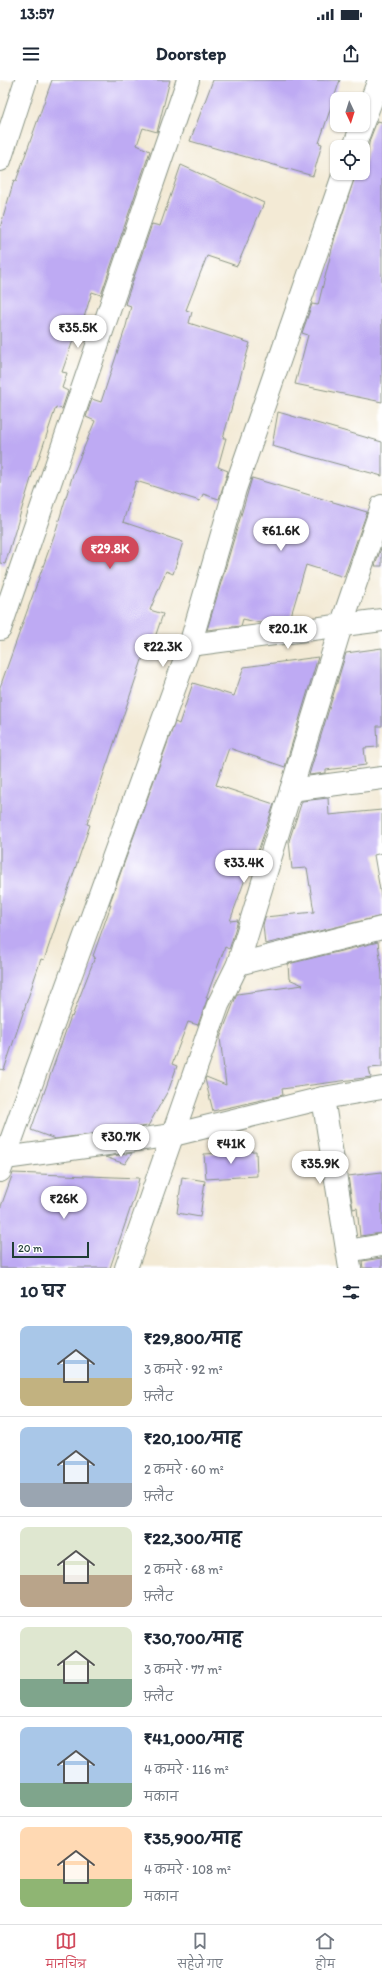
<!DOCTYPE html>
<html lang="hi">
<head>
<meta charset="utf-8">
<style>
	:root { --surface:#fff; --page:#f6f6f7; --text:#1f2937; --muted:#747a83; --line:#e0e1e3; --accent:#d1495b }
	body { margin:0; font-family:Itim,"Playpen Sans Deva",sans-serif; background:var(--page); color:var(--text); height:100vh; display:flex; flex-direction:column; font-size:15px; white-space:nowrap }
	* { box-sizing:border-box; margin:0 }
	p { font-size:13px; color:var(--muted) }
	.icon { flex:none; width:22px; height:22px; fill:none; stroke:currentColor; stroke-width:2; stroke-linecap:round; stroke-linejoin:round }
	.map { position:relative; height:1188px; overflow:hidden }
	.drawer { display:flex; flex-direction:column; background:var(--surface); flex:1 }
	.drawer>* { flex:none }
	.needle { width:26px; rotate:176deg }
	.buttons { position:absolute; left:330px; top:12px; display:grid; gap:8px }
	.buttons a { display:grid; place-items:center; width:40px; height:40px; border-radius:8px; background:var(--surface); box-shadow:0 1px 3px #0004; font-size:20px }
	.scale { position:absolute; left:12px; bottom:10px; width:77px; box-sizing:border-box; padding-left:4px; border:2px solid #1f3d34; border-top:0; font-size:11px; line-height:14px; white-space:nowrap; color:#1f3d34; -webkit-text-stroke:3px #fff; paint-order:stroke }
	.price { position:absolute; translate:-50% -34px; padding:0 9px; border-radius:14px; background:#fff; color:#222; font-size:13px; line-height:26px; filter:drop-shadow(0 1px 2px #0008) }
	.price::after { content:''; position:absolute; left:50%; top:24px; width:12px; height:9px; margin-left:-6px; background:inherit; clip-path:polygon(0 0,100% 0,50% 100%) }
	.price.active { background:var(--accent); color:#fff }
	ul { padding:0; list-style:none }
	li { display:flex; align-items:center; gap:12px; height:100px; padding:0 20px }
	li+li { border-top:1px solid var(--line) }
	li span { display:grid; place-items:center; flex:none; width:112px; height:80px; border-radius:8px; color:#555 }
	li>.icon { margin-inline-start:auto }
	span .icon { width:48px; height:48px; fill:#fffc; stroke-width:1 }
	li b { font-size:17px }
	h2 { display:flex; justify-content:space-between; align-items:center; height:48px; padding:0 20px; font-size:17px }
	.status { display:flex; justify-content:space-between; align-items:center; height:28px; padding:0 20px; background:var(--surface); direction:ltr }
	.status svg { height:11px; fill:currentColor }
	header { display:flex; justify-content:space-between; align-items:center; height:52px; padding:0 20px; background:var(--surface); font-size:18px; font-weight:700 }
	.tab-bar { display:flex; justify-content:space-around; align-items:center; height:56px; border-top:1px solid var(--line); background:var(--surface); font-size:11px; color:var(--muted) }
	.tab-bar a { display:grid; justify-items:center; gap:2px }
	.tab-bar .active { color:var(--accent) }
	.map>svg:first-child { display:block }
	.building { fill:#beaaf3 }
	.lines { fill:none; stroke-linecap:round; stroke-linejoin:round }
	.street-casing { stroke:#899484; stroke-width:24 }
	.street { stroke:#fff; stroke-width:22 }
</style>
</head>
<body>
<div class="status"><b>13:57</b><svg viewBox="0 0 49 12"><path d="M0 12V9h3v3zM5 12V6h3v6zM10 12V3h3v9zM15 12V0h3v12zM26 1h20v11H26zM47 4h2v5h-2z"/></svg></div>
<header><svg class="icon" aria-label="menu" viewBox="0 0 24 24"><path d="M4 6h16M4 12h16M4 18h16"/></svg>Doorstep<svg class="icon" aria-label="share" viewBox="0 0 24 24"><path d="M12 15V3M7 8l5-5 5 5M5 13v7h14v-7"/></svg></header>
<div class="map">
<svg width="382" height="1188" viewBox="0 0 382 1188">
	<rect width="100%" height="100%" fill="#fff"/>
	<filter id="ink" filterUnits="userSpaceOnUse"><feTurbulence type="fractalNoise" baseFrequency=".025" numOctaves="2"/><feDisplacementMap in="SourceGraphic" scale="8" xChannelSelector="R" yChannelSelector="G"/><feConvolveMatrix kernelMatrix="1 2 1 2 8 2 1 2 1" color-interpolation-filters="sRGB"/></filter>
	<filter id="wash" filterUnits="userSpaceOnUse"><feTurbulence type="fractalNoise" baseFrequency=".012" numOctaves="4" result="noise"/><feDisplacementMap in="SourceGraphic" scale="16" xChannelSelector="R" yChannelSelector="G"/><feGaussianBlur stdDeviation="0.9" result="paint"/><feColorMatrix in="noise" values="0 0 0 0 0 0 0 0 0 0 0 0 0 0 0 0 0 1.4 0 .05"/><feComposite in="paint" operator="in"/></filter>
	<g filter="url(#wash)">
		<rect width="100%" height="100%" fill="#f3ead5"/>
		<g id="blocks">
			<!-- building -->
			<g class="building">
				<path d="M52,0h118l-13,52 -14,-4 -6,17 13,6 -49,144 -9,-3 -12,38 -3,-1 -15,43 5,1 -5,15 6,3 -6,18 -6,-2 -21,63 -1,-1 -29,95 -5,-1v-335l14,-48 2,1z"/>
				<path d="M213,0h127l-21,63 3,1 -9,32 -123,-35z"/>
				<path d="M377,41l5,1v280l-87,-18 13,-49 -6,-2 10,-29 6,1 17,-68 21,-64h7l7,-34z"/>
				<path d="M181,85l83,38 -27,63 -30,-10 -21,54 6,2 -3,11 61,20 -27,95h3l-8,29 10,4 -9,28 -16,-5 -3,7 -64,-20 -13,41 60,20 -10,32 -7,-3 -16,39 13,4 -10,29 -5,-1 -61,182 3,1 -46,135 -3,-1 -37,111 -4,-1v-382l56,-157 17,-56 22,-53 -9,-4 6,-18 9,3 25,-76 5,-20 -6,-2 27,-80 8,2z"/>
				<path d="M278,332l104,30v34l-110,-30z"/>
				<path d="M252,398l115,34 -23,65 -38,-12 -16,54 -30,4 -17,-4 -2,7 -34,4z"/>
				<path d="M382,465v21h-7z"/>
				<path d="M382,568v78h-5l1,21 -14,1 2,17 -40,5v3l-17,2 37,-122z"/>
				<path d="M318,577l-33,110 -56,-19 -13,37 58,19 -23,68 -3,-1 -18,50 8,-1 -8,27 -1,2 -4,-2 -19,51 2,-1 -10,28 -10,-3 -16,42 5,2 -8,23 -21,37 -93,13 -24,-9 40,-114 1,1 6,-16 17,-44 -2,-1 18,-51h-2l66,-183 4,2 14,-41 41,13 10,-29z"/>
				<path d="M328,718l1,17 53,-5v43l-8,2 8,47v14l-117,28 -2,-19 2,-8 49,-5 -7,-44 -15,1 -3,-28 13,-40z"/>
				<path d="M378,862l4,32v93l-13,1 2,9 -89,12 1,6 -70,16 -8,-32 1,-2 20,8 -6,-47 17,-44 66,-9 -14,-6 -1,-15z"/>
				<path d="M256,1071l1,25 -51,3 -2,-25z"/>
				<path d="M132,1073l-7,11 -20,-7z"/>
				<path d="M382,1092v61l-22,3 -3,-28 -4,1 -5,-33z"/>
				<path d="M13,1093l126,5 -3,14 -26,76h-110v-59z"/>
				<path d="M182,1097l23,4 -5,36 -23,-4z"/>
				<path d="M382,1178v10h-19l-1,-7z"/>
			</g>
		</g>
	</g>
	<g filter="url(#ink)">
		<use href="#blocks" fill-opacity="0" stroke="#899484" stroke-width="1"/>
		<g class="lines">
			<!-- street casing -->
			<g class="street-casing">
				<g id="street">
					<path d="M363,42l16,-42"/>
					<path d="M354,67l8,-22"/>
					<path d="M0,80l26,-80"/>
					<path d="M0,549l188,-549"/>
					<path d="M190,565l192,-25"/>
					<path d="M291,710l91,-12"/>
					<path d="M238,884l144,-36"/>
					<path d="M323,1018l27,170"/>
					<path d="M0,1077l5,1 168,-23 150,-37 59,-10"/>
					<path d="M0,1091l190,-526 45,-156 109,-316"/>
					<path d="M348,1171l34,-6"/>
					<path d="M126,1188l92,-263 20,-41 103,-338 41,-120"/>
				</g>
			</g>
			<!-- street -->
			<use href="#street" class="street"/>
		</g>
	</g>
</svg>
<div class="buttons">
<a><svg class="needle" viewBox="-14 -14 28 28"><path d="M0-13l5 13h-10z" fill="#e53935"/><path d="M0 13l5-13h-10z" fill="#747a83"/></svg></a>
<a><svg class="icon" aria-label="locate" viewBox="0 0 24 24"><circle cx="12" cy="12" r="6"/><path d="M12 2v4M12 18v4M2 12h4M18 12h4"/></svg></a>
</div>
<div class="scale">20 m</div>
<b class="price" style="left:78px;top:269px">₹35.5K</b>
<b class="price" style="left:281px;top:472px">₹61.6K</b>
<b class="price active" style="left:110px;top:490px">₹29.8K</b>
<b class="price" style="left:288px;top:570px">₹20.1K</b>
<b class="price" style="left:163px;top:588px">₹22.3K</b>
<b class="price" style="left:244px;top:804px">₹33.4K</b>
<b class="price" style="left:121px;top:1078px">₹30.7K</b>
<b class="price" style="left:231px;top:1085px">₹41K</b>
<b class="price" style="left:320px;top:1105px">₹35.9K</b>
<b class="price" style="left:64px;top:1140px">₹26K</b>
</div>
<section class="drawer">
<h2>10 घर<svg class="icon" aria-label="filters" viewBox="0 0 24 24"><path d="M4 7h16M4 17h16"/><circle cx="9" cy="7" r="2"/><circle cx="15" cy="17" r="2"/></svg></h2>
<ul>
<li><span style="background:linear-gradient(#a9c7e8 65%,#c2b280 0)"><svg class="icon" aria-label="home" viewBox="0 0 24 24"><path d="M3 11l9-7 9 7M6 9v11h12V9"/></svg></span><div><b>₹29,800/माह</b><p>3 कमरे · 92 m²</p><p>फ़्लैट</p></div></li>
<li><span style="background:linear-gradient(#a9c7e8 70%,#9aa5b1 0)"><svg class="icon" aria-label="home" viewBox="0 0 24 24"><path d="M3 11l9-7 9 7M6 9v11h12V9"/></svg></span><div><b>₹20,100/माह</b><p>2 कमरे · 60 m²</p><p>फ़्लैट</p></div></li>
<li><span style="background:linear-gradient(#dfe7d0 60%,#b9a48a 0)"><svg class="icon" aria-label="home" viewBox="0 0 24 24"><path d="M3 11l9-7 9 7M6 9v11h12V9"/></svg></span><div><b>₹22,300/माह</b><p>2 कमरे · 68 m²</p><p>फ़्लैट</p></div></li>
<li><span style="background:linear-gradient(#dfe7d0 65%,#7fa58c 0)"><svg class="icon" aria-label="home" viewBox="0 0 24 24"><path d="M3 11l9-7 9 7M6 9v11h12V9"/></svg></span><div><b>₹30,700/माह</b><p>3 कमरे · 77 m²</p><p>फ़्लैट</p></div></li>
<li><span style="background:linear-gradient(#a9c7e8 70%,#7fa58c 0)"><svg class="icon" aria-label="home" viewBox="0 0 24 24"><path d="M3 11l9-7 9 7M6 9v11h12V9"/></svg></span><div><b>₹41,000/माह</b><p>4 कमरे · 116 m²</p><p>मकान</p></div></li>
<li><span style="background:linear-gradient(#ffd9b3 65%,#8fb573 0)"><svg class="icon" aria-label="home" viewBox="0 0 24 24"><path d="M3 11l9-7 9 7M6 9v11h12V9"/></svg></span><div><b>₹35,900/माह</b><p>4 कमरे · 108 m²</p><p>मकान</p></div></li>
</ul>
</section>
<nav class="tab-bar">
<a class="active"><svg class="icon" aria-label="map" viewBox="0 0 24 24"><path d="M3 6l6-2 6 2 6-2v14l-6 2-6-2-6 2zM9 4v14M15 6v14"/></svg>मानचित्र</a>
<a><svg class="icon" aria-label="saved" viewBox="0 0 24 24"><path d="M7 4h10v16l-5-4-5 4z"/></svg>सहेजे गए</a>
<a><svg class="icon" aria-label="home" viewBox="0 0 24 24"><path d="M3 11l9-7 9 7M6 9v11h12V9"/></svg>होम</a>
</nav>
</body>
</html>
